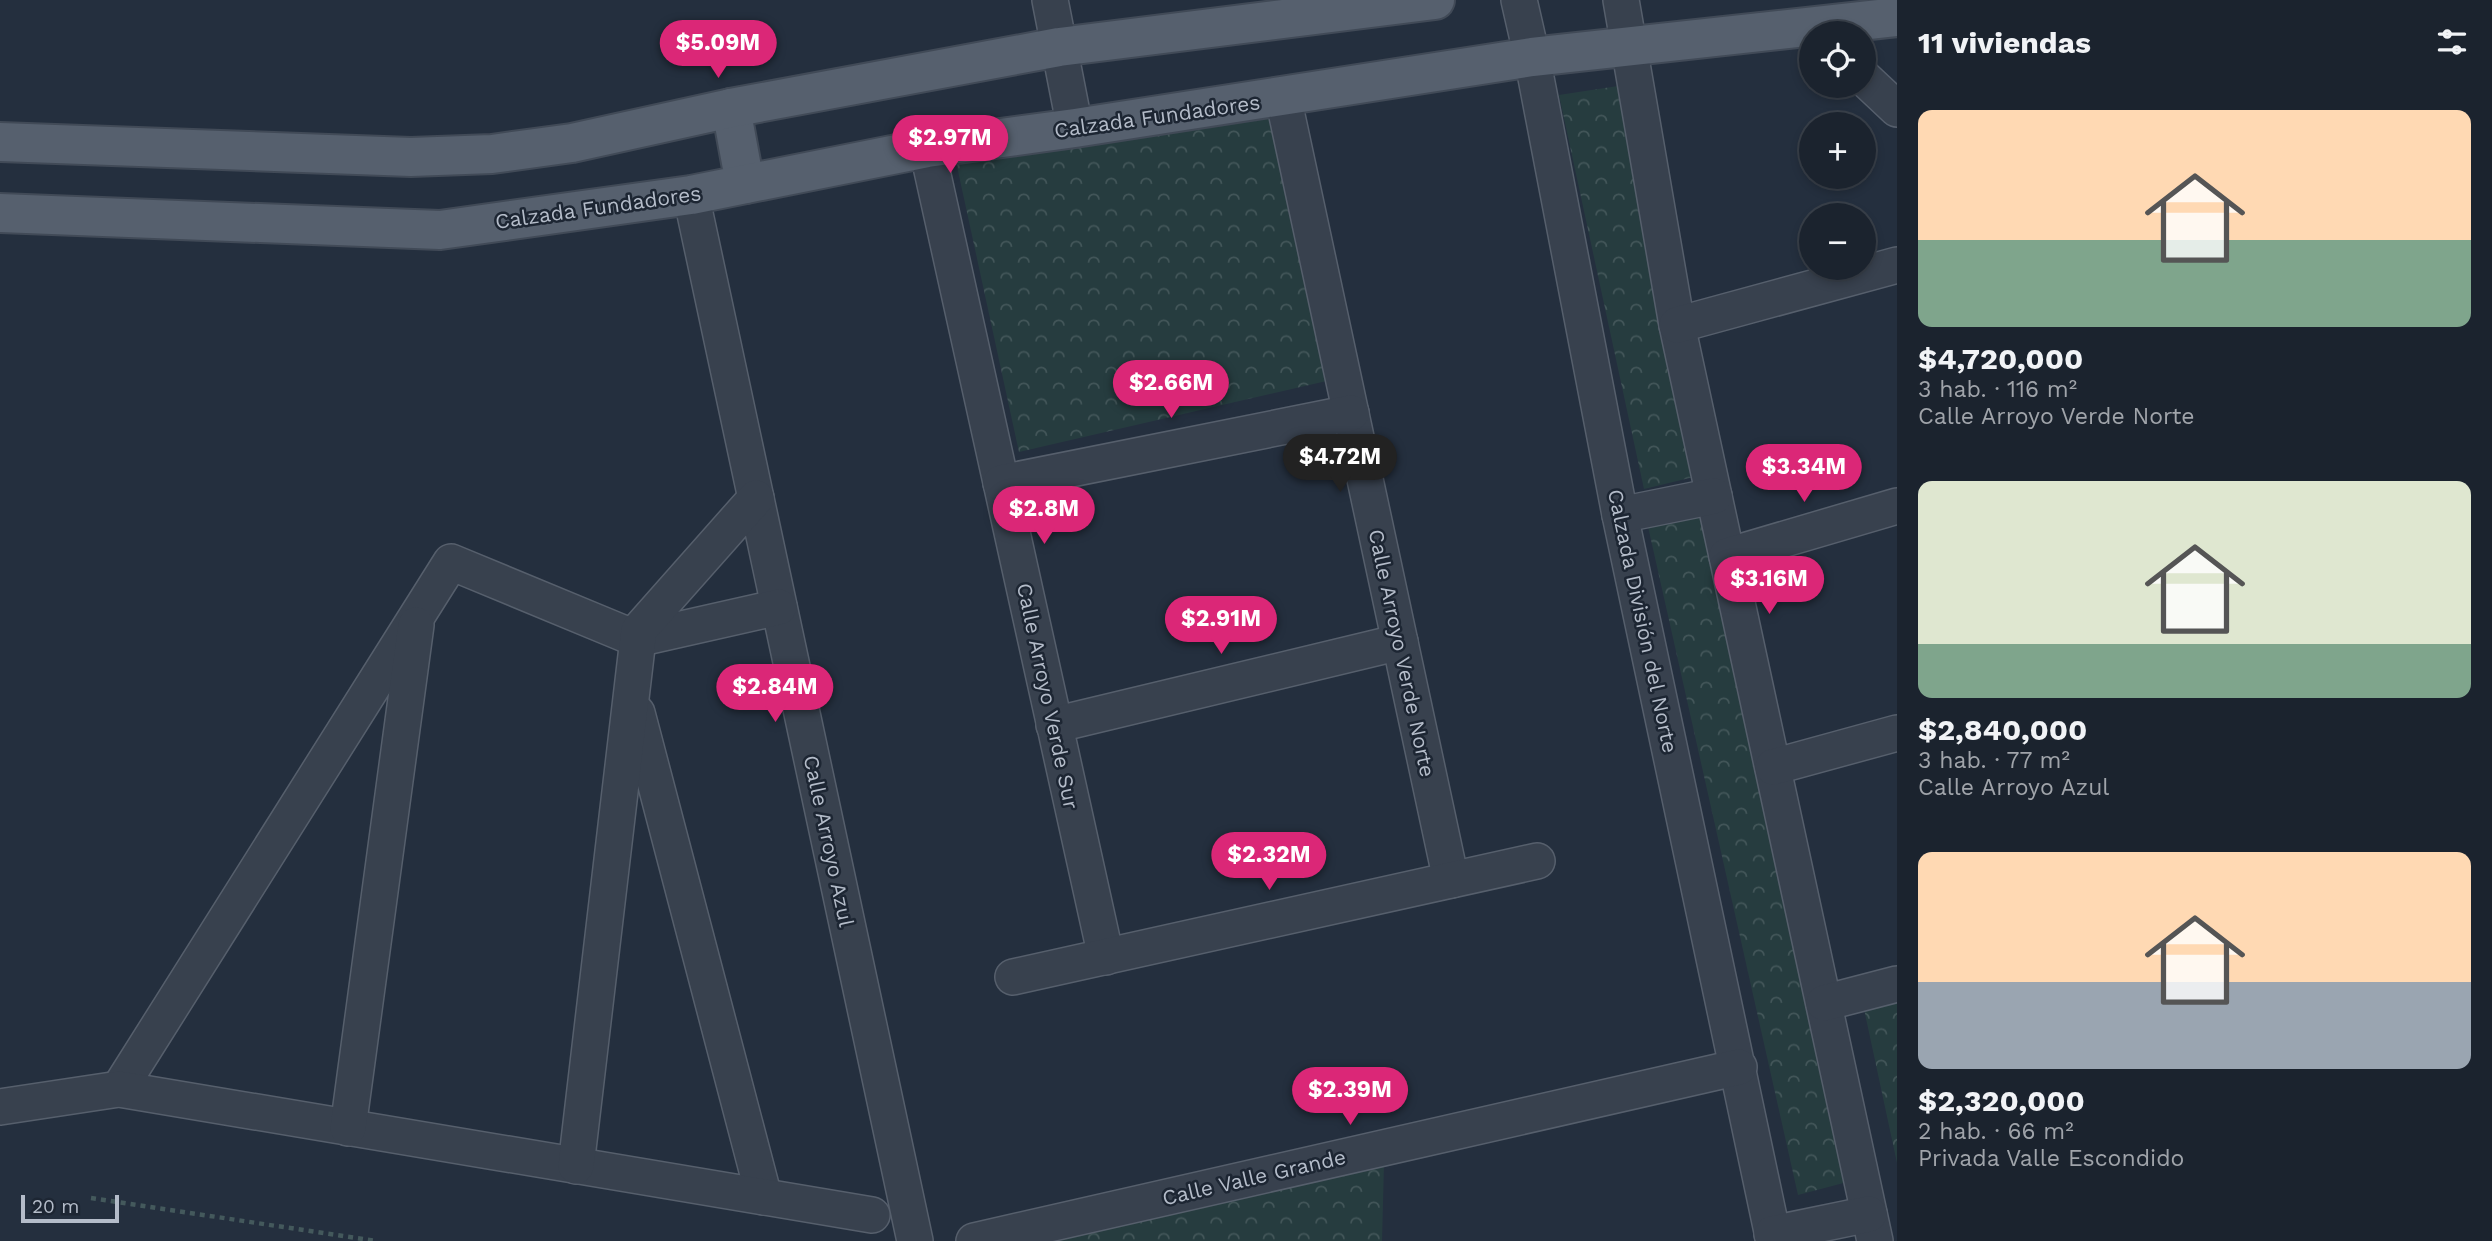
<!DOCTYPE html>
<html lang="es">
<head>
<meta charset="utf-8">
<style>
	:root { --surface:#1b232e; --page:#282f3a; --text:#f1f3f6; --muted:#a0a4aa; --line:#39404a; --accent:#db2777 }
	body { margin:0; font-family:"Work Sans",sans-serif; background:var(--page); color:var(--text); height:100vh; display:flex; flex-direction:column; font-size:26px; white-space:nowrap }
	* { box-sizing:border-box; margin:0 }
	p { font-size:23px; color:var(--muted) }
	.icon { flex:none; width:38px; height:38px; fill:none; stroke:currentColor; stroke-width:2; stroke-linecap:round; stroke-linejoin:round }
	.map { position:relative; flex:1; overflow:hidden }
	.sheet { display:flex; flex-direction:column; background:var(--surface); width:595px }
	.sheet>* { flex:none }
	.buttons { position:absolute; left:1799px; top:21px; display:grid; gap:14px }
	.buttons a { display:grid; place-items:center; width:77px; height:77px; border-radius:50%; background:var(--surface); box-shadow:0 4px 10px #0003,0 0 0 2px var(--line); font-size:35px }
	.scale { position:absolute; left:21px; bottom:18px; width:98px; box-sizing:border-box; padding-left:7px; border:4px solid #b4bcc9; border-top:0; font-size:19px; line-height:24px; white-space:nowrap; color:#b4bcc9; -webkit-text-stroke:5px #1d2633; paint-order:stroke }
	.price { position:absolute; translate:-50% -60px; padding:0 16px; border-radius:24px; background:var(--accent); color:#fff; font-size:23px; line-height:46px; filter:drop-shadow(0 2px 4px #0008) }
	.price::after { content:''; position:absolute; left:50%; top:42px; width:21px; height:16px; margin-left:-10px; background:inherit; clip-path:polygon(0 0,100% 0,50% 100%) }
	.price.selected { background:#222; color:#fff }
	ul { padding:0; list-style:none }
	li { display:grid; align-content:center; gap:14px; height:371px; padding:0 21px }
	li span { display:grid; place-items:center; height:217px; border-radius:14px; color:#555 }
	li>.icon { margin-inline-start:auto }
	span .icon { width:126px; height:126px; fill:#fffc; stroke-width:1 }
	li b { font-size:30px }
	h2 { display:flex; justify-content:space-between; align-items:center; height:84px; padding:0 21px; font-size:30px }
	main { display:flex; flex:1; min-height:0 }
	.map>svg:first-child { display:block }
	.park { fill:url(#park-crowns) }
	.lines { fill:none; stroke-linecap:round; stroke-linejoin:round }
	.minor-casing { stroke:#565f6c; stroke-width:38 }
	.major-casing { stroke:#414a57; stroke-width:42 }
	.path { stroke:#44595c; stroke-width:4.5; stroke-dasharray:5 5; stroke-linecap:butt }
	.minor { stroke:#38414e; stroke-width:35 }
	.major { stroke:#56606e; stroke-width:38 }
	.labels { text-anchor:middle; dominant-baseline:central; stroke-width:5; stroke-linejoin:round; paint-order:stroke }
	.street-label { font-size:21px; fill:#b4bcc9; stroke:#1d2633 }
</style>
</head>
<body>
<main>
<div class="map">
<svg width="1897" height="1241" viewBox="0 0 1897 1241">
	<defs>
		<pattern id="park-crowns" width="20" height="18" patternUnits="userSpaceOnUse" patternTransform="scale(1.75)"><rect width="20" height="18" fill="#263c3f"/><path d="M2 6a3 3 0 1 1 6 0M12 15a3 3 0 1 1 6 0" fill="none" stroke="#435659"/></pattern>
	</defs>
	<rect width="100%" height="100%" fill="#242f3e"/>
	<!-- park -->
	<g class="park">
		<path d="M1618,86l84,389 -58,14 -85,-394z"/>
		<path d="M1271,110l60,270 -312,72 -64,-295z"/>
		<path d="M1709,509l142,672 -53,14 -151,-673z"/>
		<path d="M1897,1000v163l-33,-154z"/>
		<path d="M1384,1163l-2,78h-369z"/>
	</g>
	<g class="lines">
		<!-- minor casing -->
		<g class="minor-casing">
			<g id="minor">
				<path d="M1050,0l25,128"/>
				<path d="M1519,0l13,57 88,458 154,726"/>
				<path d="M1621,0l56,325 198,916"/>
				<path d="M1864,78l33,31"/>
				<path d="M1283,97l168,783"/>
				<path d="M927,148l179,809"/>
				<path d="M691,195l224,1046"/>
				<path d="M1677,325l220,-60"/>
				<path d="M1001,483l350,-70"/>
				<path d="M1620,515l94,-19"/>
				<path d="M1727,556l170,-50"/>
				<path d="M637,713l127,484"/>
				<path d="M1054,725l346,-83"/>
				<path d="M1773,767l124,-34"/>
				<path d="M1013,977l524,-116"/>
				<path d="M1824,1003l73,-19"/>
				<path d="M119,1089l332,-527 186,77 142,-32"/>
				<path d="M0,1107l119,-18 753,126"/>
				<path d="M348,1128l68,-503"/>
				<path d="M576,1166l63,-536 117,-132"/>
				<path d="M1772,1234l97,-20"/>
				<path d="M974,1241l765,-174"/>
			</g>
		</g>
		<!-- major casing -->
		<g class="major-casing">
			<g id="major">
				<path d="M731,108l14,76"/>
				<path d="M0,142l411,15 81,-3 80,-11 159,-35 328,-61 376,-47"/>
				<path d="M0,213l440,17 251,-35 236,-47 148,-20 457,-71 365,-40"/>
			</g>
		</g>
		<!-- path -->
		<path class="path" d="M91,1198l285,43"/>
		<!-- minor -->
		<use href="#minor" class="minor"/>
		<!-- major -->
		<use href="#major" class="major"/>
	</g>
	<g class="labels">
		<!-- street labels -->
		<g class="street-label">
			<text transform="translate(1157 116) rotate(-8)">Calzada Fundadores</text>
			<text transform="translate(598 207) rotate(-8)">Calzada Fundadores</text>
			<text transform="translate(1643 621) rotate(78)">Calzada División del Norte</text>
			<text transform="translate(1402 653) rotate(78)">Calle Arroyo Verde Norte</text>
			<text transform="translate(1048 696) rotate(78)">Calle Arroyo Verde Sur</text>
			<text transform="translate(829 841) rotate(78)">Calle Arroyo Azul</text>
			<text transform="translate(1254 1177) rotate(-13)">Calle Valle Grande</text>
		</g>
	</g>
</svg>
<div class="buttons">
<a><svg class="icon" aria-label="locate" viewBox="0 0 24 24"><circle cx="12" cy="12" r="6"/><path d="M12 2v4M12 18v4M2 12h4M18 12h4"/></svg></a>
<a>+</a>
<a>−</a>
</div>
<div class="scale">20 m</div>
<b class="price" style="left:718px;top:80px">$5.09M</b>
<b class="price" style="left:950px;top:175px">$2.97M</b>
<b class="price" style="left:1171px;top:420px">$2.66M</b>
<b class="price selected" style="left:1340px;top:494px">$4.72M</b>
<b class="price" style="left:1804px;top:504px">$3.34M</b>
<b class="price" style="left:1044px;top:546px">$2.8M</b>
<b class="price" style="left:1769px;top:616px">$3.16M</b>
<b class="price" style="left:1221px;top:656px">$2.91M</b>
<b class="price" style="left:775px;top:724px">$2.84M</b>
<b class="price" style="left:1269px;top:892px">$2.32M</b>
<b class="price" style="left:1350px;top:1127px">$2.39M</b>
</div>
<section class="sheet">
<h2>11 viviendas<svg class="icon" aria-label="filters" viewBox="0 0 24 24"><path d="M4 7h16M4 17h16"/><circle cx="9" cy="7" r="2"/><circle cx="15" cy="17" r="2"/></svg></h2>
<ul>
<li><span style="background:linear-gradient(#ffd9b3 60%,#7fa58c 0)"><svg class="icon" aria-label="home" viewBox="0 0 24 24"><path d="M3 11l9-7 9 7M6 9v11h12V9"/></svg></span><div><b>$4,720,000</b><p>3 hab. · 116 m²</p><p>Calle Arroyo Verde Norte</p></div></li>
<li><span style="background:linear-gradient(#dfe7d0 75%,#7fa58c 0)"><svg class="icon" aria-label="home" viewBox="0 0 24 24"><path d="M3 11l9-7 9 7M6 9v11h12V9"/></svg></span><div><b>$2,840,000</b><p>3 hab. · 77 m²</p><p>Calle Arroyo Azul</p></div></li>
<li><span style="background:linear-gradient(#ffd9b3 60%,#9aa5b1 0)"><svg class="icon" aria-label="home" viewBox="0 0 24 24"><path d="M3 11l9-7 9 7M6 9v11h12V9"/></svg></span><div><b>$2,320,000</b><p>2 hab. · 66 m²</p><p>Privada Valle Escondido</p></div></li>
</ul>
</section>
</main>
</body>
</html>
